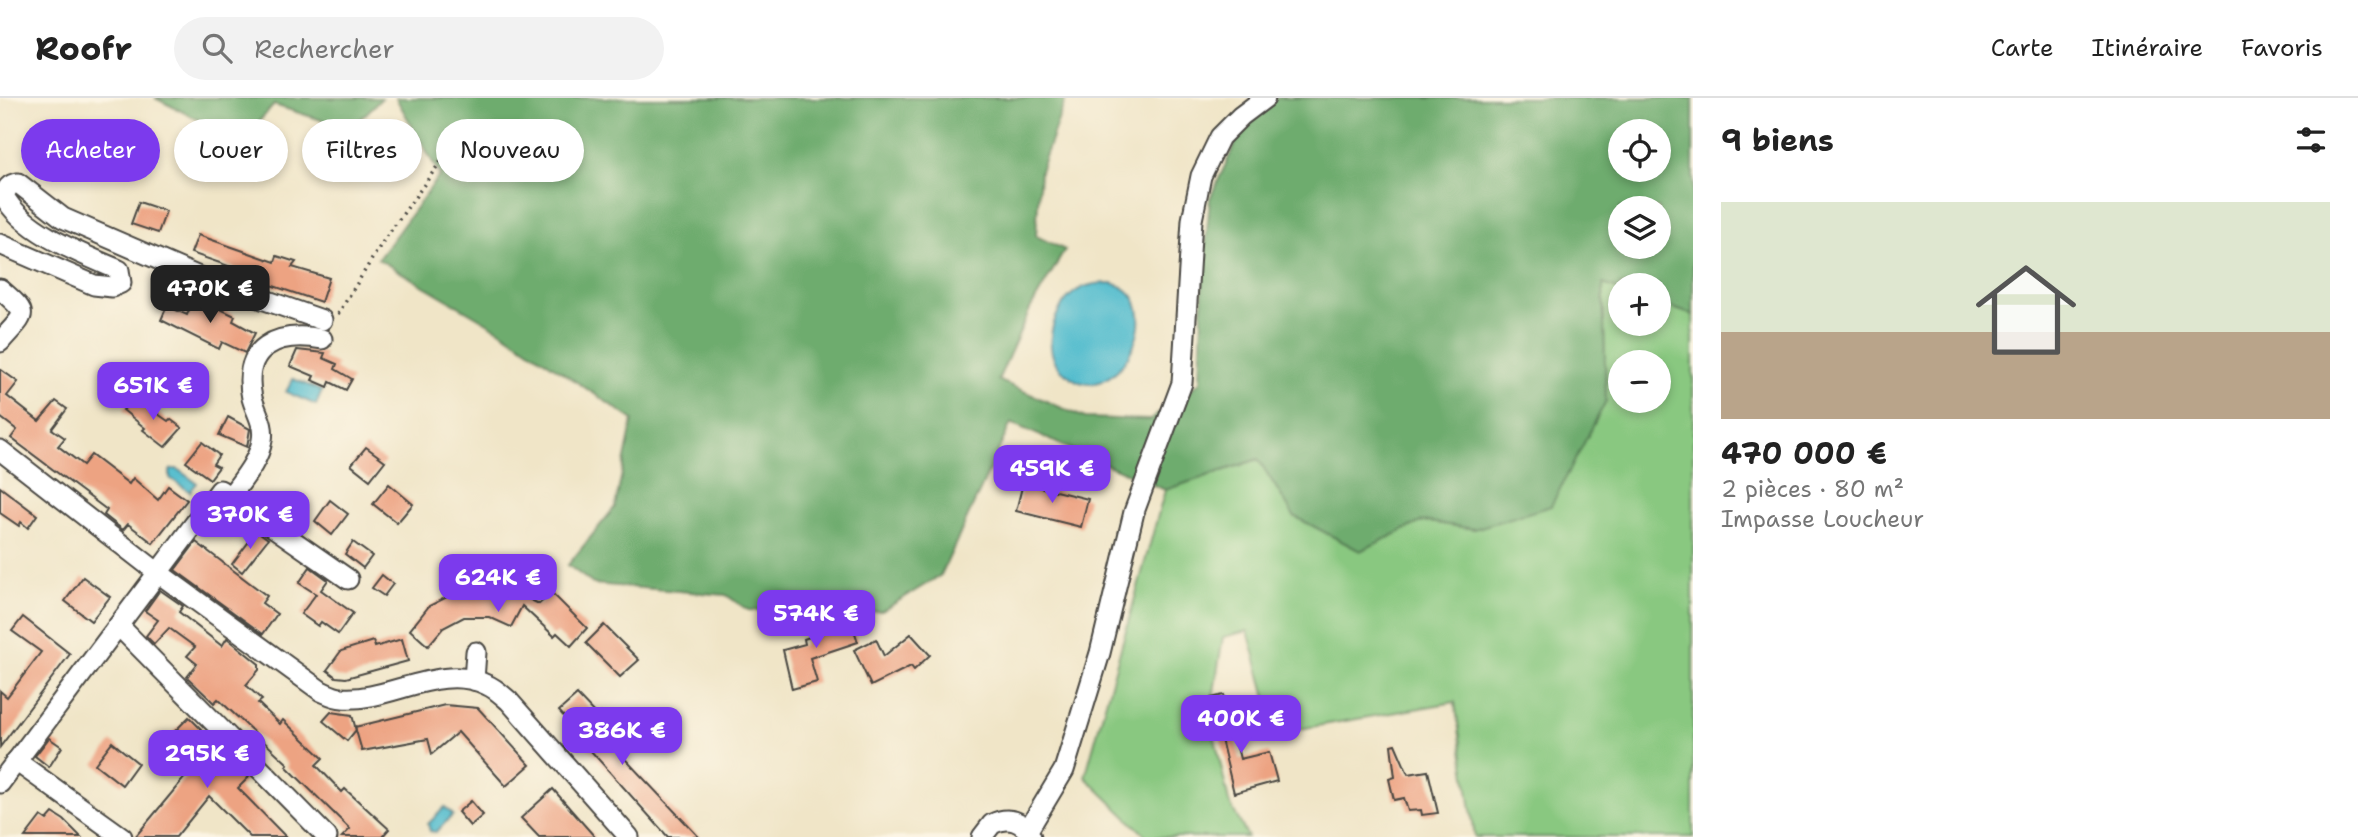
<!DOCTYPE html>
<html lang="fr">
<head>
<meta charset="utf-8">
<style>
	:root { --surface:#fff; --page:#f2f2f2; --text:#222; --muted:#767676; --line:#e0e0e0; --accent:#7c3aed }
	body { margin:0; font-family:"Shantell Sans",sans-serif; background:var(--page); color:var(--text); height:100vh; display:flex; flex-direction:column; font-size:26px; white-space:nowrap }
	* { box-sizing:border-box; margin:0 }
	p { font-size:23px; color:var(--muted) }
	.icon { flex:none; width:38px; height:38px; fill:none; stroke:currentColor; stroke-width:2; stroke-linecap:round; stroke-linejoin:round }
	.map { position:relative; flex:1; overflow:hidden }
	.panel { display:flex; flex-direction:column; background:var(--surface); width:665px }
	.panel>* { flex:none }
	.top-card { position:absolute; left:21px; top:21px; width:665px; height:63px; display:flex; gap:14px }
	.buttons { position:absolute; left:1608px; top:21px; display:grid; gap:14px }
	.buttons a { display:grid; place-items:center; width:63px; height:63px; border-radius:50%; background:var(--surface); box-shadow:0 4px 10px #0003; font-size:35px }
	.price { position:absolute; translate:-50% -60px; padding:0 16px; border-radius:14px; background:var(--accent); color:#fff; font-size:23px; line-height:46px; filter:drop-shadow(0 2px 4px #0008) }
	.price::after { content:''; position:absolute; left:50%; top:42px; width:21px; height:16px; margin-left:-10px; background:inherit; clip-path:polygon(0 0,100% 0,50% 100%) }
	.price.selected { background:#222; color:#fff }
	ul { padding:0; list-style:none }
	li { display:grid; align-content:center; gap:14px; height:371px; padding:0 28px }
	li+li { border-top:2px solid var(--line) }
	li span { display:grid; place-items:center; height:217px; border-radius:0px; color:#555 }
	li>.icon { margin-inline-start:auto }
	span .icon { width:126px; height:126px; fill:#fffc; stroke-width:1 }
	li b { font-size:30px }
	h2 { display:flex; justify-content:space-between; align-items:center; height:84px; padding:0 28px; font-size:30px }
	.pill { padding:0 24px; border-radius:32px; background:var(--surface); box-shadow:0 4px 10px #0003; font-size:24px; line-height:63px }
	.pill.selected { background:var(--accent); color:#fff }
	header { display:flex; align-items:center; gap:42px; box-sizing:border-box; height:98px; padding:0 35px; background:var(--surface); border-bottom:2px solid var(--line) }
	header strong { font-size:33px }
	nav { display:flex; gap:38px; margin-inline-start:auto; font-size:24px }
	.search { width:490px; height:63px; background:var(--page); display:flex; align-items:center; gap:18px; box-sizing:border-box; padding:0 24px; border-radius:38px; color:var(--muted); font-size:26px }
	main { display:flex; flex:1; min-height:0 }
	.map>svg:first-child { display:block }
	.green { fill:#89c880; stroke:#5a7a56; stroke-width:2; fill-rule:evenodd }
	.forest { fill:#6eac6e; stroke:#4c6c4c; stroke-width:2; fill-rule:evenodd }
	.water { fill:#50bbcd; stroke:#3e737c; stroke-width:2 }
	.building { fill:#eda382 }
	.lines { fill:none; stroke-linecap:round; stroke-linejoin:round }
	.minor-casing { stroke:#494742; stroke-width:23 }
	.path { stroke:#494742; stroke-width:3.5; stroke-dasharray:2 5; stroke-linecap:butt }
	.minor { stroke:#fff; stroke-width:19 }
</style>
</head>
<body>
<header>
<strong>Roofr</strong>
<div class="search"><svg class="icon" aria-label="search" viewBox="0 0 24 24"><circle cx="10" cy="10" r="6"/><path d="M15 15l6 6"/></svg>Rechercher</div>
<nav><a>Carte</a><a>Itinéraire</a><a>Favoris</a></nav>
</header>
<main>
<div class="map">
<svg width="1693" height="739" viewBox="0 0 1693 739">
	<rect width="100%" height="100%" fill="#fcf5e5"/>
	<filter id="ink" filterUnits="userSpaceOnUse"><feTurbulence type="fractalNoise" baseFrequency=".0143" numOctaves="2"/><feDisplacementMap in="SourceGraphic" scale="14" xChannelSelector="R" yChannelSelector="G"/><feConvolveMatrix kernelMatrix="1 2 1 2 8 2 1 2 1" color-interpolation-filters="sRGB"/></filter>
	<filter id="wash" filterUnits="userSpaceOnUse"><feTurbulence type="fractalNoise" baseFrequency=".00686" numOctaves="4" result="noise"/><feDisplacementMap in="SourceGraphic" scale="28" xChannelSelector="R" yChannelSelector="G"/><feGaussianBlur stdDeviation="1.57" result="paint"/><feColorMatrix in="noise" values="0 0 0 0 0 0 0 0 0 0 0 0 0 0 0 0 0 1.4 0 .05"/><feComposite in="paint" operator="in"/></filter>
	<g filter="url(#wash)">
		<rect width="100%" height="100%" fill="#f0e5c7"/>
		<!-- green -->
		<path class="green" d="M1603,185l17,7v34h39v-21l34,12v522h-218l-20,-135 -179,31 -28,-102 -25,6 -13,79 19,86 19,35h-101l-62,-60 80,-287 94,-31 35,57 66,35 63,-30 51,8 132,-128zM1620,264h39v39h-39z"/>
		<!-- forest -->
		<g class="forest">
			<path d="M155,0h227l-32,31 -76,-24 -33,36z"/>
			<path d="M396,0h670l-26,73 -4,65 29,14 -35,59 -32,71 87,38 65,2 50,-38 3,-108 7,-76 26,-56 26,-33 16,-11h415v217l-34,-12v-18h-39v5l-17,-6 3,117 -55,105 -77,23 -51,-8 -63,30 -66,-35 -36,-57 -93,31 -154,-67 -70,152 -59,36 -78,3 -56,-4 -22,-15 -133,-11 -25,-19 47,-58 18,-87 -132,-89 -123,-72 62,-84zM1620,33h39v39h-39zM1620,110h39v39h-39z"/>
		</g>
		<!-- water -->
		<g class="water">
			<path d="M1112,185c60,16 9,119 -35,98 -4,-2 -9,-6 -13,-9 -25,-19 -11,-65 11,-80 11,-8 24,-9 37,-9z"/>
			<path d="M293,281l29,12 -6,14 -30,-13z"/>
			<path d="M172,371h5l20,14 -7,9 -20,-14v-7z"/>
			<path d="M445,709l8,8 -17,17 -6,-1 -2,-7z"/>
		</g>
		<g id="blocks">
			<!-- building -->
			<g class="building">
				<path d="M139,104l27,9 -8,22 -27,-9z"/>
				<path d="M198,137l77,27 2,-6 19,6 -4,5 37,11 -8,24 -80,-27 2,-4 -52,-18z"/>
				<path d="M195,198l21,6 -2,4 21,10 -2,5 22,12 -10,20 -23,-11 -3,7 -58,-29 6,-14 20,9z"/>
				<path d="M297,252l28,3 -2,5 14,6 -2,5 17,10 -6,11 -16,-8 -2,5 -16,-7 2,-4 -24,-10z"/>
				<path d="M0,271l18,13 -11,14 32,25 17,-20 11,8 -15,20 13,9 -7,8 25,19 8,-10 38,29 4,-6 25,22 10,-14 19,14 -34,43 -25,-19 -5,6 -19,-15 3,-5 -96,-72 6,-8 -17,-13z"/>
				<path d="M135,300l33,23 2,-2 12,9 -17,19 -22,-17 2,-2 -22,-18z"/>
				<path d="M228,319l22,12 -3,18 -28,-12z"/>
				<path d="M202,344l17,13 -6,9 6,3 -9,12 -24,-17z"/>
				<path d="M366,349l19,14 -15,19 -19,-15z"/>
				<path d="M1023,385l65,16 -7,28 -65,-16z"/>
				<path d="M389,386l24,20 -16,19 -24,-19z"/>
				<path d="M0,389l37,28 -9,13 -7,-6 -2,4 -19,-13z"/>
				<path d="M330,402l18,14 -16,21 -17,-14z"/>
				<path d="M257,433l11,8 -26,33 -10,-8z"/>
				<path d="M196,444l71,54 -5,7 15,11 -14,20 -88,-64z"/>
				<path d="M353,444l19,14 -9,12 -18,-14z"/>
				<path d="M310,469l18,13 -7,10 32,23 -15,21 -17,-12 -3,4 -17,-12 15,-20 -17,-11z"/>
				<path d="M382,477l11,9 -9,12 -12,-8z"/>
				<path d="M83,479l27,20 -19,24 -26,-20z"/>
				<path d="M504,489l35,17 13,-11 35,35 -16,18 -14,-13 -3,3 -32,-30 -11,21 -22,-10h-25l-21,11 -15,18 -18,-16 19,-24 26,-13h46z"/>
				<path d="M160,492l23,16 -4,6 43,34 5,-8 32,26v6l-13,15 16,15 -4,3 22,21 3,-4 40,38 -7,7 26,27 3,-3 44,40 -7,8h-40l8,-8 -64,-63 2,-2 -70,-65 -4,4 -27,-26 10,-13 -10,-8 8,-9 -26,-19 -15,16 -8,-8 12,-16 -13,-9z"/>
				<path d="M829,518l5,13 18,-5 6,18 -48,16 7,24 -25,7 -9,-39 22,-6 -1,-5 11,-4 -3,-14z"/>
				<path d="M23,519l47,37 -70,93v-56l7,6 34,-45 -29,-21z"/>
				<path d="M604,527l35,35 -19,17 -34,-34z"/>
				<path d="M911,536l19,21 -16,15 -3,-4 -40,20 -17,-36 22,-11 8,17z"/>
				<path d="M402,541l6,22 -62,17 -10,-1 -9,-7 14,-19 32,-10 2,6z"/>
				<path d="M577,597l20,21 4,-3 9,11 -3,3 8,10 -6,5 90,95h-31l-103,-115 2,-2 -8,-9z"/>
				<path d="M1224,597l16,64 29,-7 8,29 -43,12 -23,-95z"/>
				<path d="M445,607l33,3 52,57 -24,21 -48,-54 -26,22 -4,-15 -66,12 -7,-24z"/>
				<path d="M331,614l21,3 4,15 -9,11 -24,-20z"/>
				<path d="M189,619l60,60 -11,11 48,49h-36l-41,-41 -33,41h-41l60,-72 -27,-27z"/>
				<path d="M49,640l13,9 -13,20 -14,-11z"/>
				<path d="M112,644l26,21 -16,22 -27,-21z"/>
				<path d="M1395,646l13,30 20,-3 10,42 -16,2 -1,-5 -13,1 -4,-13 -10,2 -5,-21 6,-2 -4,-32z"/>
				<path d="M553,691l19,22 23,26h-56l-18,-19z"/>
				<path d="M471,703l12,14 -13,11 -12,-14z"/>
				<path d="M53,715l11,7 17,17h-56l16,-21 6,4z"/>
			</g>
		</g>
	</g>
	<g filter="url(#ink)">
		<use href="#blocks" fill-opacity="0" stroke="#494742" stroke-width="2"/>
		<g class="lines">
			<!-- minor casing -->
			<g class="minor-casing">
				<g id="minor">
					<path d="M0,146l94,41 18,2 9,-4 -2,-13c-37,-16 -96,-38 -115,-74 3,-8 5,-12 14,-13l45,35 136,59 123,43"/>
					<path d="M0,191c31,27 26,23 0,53"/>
					<path d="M0,352l157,122 164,119c7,3 14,7 21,7 47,4 98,-36 145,-13 8,3 15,10 22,16l120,136"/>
					<path d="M230,399c12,-17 29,-36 32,-57 3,-16 -6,-27 -10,-42 -11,-52 26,-67 70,-59"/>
					<path d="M119,528l208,211"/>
					<path d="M474,582l2,-28"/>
					<path d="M16,663l106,76"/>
					<path d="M0,685l220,-293 128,89"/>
					<path d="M1028,732l36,-60 36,-117 34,-141 48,-129 10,-163 9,-44 19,-39 21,-21 24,-18"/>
					<path d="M982,739l10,-13c16,-8 31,-4 39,13"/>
				</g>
			</g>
			<!-- path -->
			<path class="path" d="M338,216l44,-71 67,-93"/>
			<!-- minor -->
			<use href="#minor" class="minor"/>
		</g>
	</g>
</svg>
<div class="buttons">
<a><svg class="icon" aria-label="locate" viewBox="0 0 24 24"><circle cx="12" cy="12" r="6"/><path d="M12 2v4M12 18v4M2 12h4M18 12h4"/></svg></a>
<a><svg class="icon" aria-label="layers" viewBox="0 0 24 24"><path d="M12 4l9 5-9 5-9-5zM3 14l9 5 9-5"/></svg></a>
<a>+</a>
<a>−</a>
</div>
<b class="price selected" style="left:210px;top:227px">470K €</b>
<b class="price" style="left:153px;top:324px">651K €</b>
<b class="price" style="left:1052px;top:407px">459K €</b>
<b class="price" style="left:250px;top:453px">370K €</b>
<b class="price" style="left:498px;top:516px">624K €</b>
<b class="price" style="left:816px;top:552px">574K €</b>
<b class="price" style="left:1241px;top:657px">400K €</b>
<b class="price" style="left:622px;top:669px">386K €</b>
<b class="price" style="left:207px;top:692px">295K €</b>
<div class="top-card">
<a class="pill selected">Acheter</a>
<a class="pill">Louer</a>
<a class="pill">Filtres</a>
<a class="pill">Nouveau</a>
</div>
</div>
<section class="panel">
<h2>9 biens<svg class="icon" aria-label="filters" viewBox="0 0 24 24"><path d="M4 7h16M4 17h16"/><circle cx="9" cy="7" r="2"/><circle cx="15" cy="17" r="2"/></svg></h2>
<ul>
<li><span style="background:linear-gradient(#dfe7d0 60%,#b9a48a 0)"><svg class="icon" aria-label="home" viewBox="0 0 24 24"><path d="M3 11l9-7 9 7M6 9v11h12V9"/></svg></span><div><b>470 000 €</b><p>2 pièces · 80 m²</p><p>Impasse Loucheur</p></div></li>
</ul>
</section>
</main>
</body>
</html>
